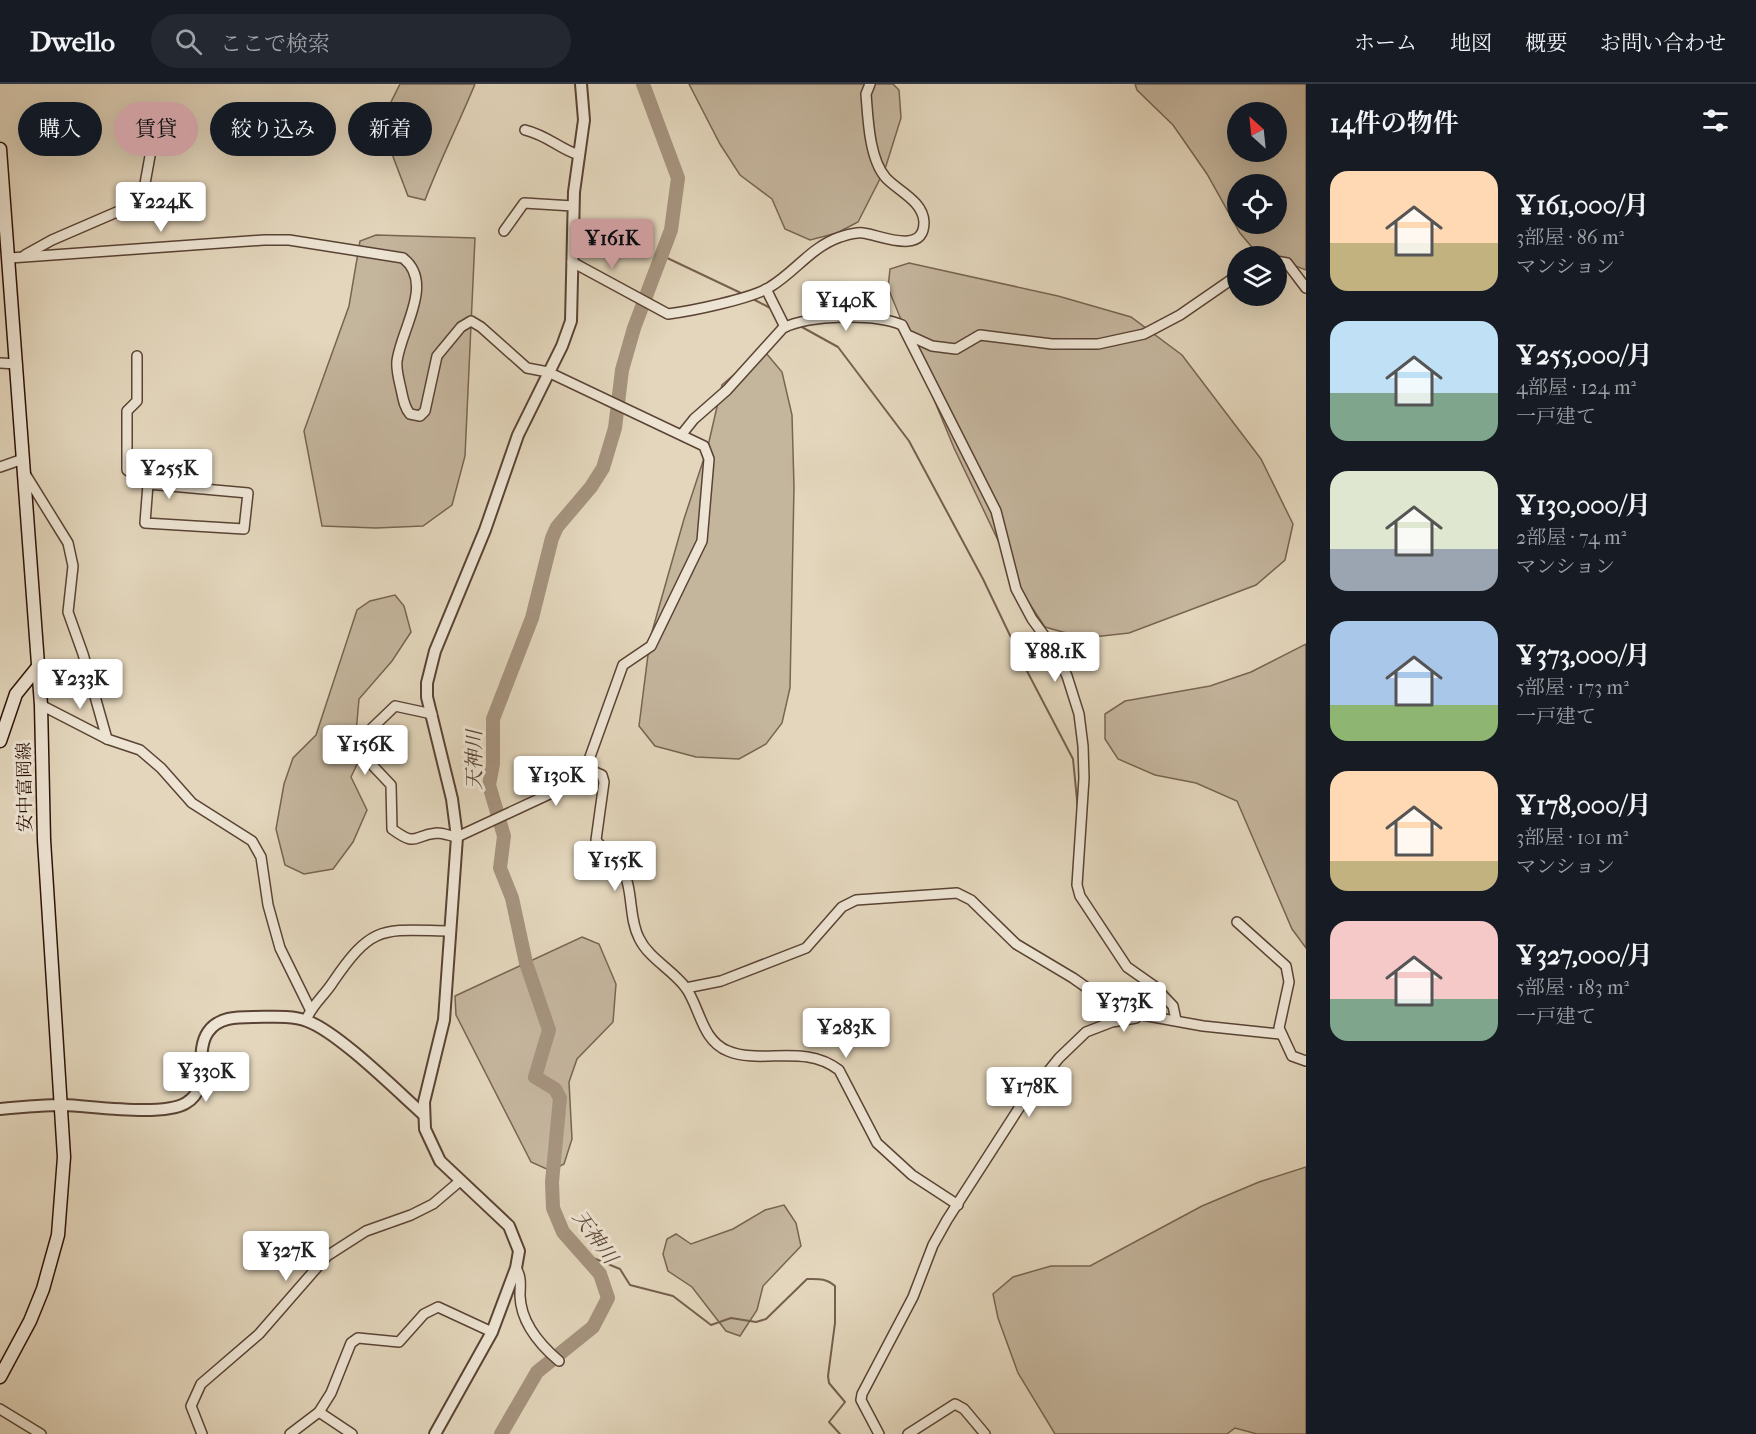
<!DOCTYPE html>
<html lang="ja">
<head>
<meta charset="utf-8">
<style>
	:root { --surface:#171b24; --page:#242831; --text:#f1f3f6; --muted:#9ea1a6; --line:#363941; --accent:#c59692 }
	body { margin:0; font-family:"IM FELL French Canon","Noto Serif JP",serif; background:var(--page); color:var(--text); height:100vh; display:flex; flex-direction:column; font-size:22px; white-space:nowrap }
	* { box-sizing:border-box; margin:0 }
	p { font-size:20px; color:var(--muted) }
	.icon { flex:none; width:33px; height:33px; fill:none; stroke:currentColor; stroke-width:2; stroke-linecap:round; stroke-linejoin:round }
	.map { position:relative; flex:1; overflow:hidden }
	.panel { display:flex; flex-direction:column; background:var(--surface); width:450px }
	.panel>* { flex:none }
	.banner { position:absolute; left:18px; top:18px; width:570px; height:54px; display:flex; gap:12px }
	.needle { width:39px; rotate:333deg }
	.fabs { position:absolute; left:1227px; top:18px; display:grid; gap:12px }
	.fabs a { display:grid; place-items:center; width:60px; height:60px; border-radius:50%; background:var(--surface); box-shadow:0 6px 24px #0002; font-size:30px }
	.price { position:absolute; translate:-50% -51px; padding:0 14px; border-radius:6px; background:#fff; color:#222; font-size:20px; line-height:39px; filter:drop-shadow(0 2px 3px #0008) }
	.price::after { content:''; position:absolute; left:50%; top:36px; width:18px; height:14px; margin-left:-9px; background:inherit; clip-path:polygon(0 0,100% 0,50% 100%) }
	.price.selected { background:var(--accent); color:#111 }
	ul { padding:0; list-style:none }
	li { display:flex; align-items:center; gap:18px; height:150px; padding:0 24px }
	li span { display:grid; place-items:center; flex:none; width:168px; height:120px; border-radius:18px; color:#555 }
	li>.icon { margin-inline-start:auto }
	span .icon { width:72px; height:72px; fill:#fffc; stroke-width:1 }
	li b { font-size:26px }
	h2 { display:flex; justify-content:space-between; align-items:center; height:72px; padding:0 24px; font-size:26px }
	.chip { padding:0 21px; border-radius:27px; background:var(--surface); box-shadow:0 6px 24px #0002; font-size:21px; line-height:54px }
	.chip.selected { background:var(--accent); color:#111 }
	header { display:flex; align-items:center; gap:36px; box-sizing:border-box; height:84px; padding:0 30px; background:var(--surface); border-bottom:2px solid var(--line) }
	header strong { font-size:28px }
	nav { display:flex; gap:33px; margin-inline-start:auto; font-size:21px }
	.search { width:420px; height:54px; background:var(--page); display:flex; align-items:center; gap:15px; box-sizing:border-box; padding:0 21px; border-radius:33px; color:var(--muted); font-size:22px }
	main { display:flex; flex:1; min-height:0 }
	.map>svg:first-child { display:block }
	.green { fill:#c4b59d; stroke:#786452; stroke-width:1.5; fill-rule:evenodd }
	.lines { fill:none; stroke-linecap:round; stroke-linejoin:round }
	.stream { stroke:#755f4e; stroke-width:2 }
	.river { stroke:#a5937e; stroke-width:14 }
	.minor-casing { stroke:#5a4334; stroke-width:12 }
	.tertiary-casing { stroke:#5a4334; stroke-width:14 }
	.secondary-casing { stroke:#2d1207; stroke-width:15 }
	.minor { stroke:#ede4d3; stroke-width:9 }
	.tertiary { stroke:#ede4d3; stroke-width:10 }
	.secondary { stroke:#ede4d3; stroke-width:12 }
	.labels { text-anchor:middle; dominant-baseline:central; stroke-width:6; stroke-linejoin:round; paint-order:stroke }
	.street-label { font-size:18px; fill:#2d1207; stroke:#ede4d3 }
	.water-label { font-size:20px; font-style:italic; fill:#5d4637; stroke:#ede4d3 }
</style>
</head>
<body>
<header>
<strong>Dwello</strong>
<div class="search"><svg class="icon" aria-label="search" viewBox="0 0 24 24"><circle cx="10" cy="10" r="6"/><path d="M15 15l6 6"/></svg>ここで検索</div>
<nav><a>ホーム</a><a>地図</a><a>概要</a><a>お問い合わせ</a></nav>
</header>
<main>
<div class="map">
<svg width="1306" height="1350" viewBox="0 0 1306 1350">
	<rect width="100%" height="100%" fill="#e3d6bc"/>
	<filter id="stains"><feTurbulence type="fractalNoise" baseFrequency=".00333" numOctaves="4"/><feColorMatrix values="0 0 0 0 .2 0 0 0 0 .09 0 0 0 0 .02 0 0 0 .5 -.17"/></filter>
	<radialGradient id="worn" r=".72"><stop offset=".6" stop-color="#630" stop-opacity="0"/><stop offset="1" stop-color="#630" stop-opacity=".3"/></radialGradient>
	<!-- green -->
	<g class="green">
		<path d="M400,0h75c-16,39 -35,76 -50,116l-17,-4 -24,-63 4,-25z"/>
		<path d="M689,0h204l6,6 2,28 -16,51 -27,53 -21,11 -27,7 -25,-11 -13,-30 -32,-24 -20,-31z"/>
		<path d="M1135,0h171v186l-29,-11 -1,-3 -20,-4 -16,-19 -33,-59 -34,-49 -36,-35zM1238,28h38v40h-38zM1238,100h38v40h-38z"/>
		<path d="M376,151l99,3 -10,218 -13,49 -29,21 -47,2 -54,-2 -18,-95 45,-125 11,-65z"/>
		<path d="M909,179l149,33 73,21 51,38 79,104 32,65 -8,36 -29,25 -127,48 -45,5 -39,-11 -20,-30 -71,-149 -66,-160 2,-19z"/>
		<path d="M766,269l16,19 10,43 2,72 -4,201 -8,35 -16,21 -27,15 -43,-2 -41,-11 -16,-20 11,-87 34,-120 24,-73 14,-61 23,-20z"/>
		<path d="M395,511l9,11 7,26 -19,29 -33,38 -4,45 5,14 -9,19 16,33 -14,32 -20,27 -29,5 -19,-9 -9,-36 8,-45 9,-26 23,-23 41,-125 13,-9z"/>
		<path d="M1306,560v304l-14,-19 -55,-128 -41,-18 -41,-8 -37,-16 -13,-20v-25l20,-13 85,-15 41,-14z"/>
		<path d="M582,853l17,7 17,40 -3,38 -36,37 -8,23 3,57 -8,25 -13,7 -20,-9 -75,-147 -1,-19z"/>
		<path d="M1306,1083v267h-49l-22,-6 -8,6h-172l-37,-61 -20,-55 -5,-24 20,-17 38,-11h39l112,-60 57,-24z"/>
		<path d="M784,1121l12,18 5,23 -38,40 -6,24 -17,26 -14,-5 -34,-44 -24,-16 -5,-17 4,-15 9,-5 15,10 42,-15 32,-19z"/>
	</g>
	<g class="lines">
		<!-- stream -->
		<g class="stream">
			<path d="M663,172l80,38"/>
			<path d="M753,215l19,10"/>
			<path d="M800,242l38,21 71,94 74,138 45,94 45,86 5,51"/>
			<path d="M586,1171l34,14 10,16 43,11 38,29 20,-7 25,4 10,-3 41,-40c11,0 19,-1 28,7v37l-7,53 1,7 16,19 -16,20 11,12"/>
		</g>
		<!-- river -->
		<path class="river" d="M501,1350l36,-62 56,-45 15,-29 -8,-24 -37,-42 -10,-24 -1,-26 8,-84 -5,-9 -20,-12 14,-47 -23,-67 -14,-65 -12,-30 4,-32 -15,-51 4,-21v-45l39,-101 20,-80 5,-11 34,-40 12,-19 12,-40 7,-58 12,-42 37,-98 7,-52 -35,-94"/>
		<!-- minor casing -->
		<g class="minor-casing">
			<g id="minor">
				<path d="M525,46c24,6 34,19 54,25"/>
				<path d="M504,147l20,-28 49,3"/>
				<path d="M25,171l27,-15 81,-35 11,-16 10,-55 11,-21"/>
				<path d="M10,174l254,-18h25l114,18c32,25 -2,71 -6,103 -1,9 2,19 4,28 2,9 3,18 9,25l10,2 5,-5 12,-55 24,-29 10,-6 10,6 46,41 21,4 156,74 5,13 -7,82 -51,105 -28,19 -37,103 -15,16 -114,53c-6,-1 -14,-4 -20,-4 -25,2 -19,15 -45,-4l-1,-44 -17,-18 -9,-16 4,-20 26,-25 37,8"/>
				<path d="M1276,177l11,2 19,25"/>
				<path d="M572,178l96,52c23,-3 83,-15 102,-27 25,-15 41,-40 70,-50 7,-2 16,-5 23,-4 17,2 61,23 61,-11 -1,-21 -26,-31 -38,-44 -17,-19 -18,-60 -20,-84l4,-10"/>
				<path d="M766,205l19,38"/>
				<path d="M910,252l22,10 24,3 24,-14 72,9h46l46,-10 36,-19 58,-40"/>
				<path d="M137,272v45l-10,10v59l21,14 100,9 -4,36 -99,-6 3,-39"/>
				<path d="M0,279l17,1"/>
				<path d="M682,350l12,-15 33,-29 56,-62c27,-13 91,-15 119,-3l94,186 20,78 16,30 22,30 13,27 12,38 4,32 1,32 -7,107 3,11 47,71 27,19 19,20 3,14"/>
				<path d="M0,383l23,-8"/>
				<path d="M24,388l44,71 5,23 -5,46 15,42 24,85"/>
				<path d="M41,621l66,34 33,11 21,18 31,35 60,38 9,16 7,48 12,43 30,61"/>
				<path d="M586,684l16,7 2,7 -8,58c7,10 19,17 25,27 13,21 7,50 18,71 10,21 33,31 47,50 14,20 16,53 42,63 34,14 76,-8 111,19l38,73 35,32 46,30"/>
				<path d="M1237,838l49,44 3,16 -10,46 13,28 14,5"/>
				<path d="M686,904l35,-7 85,-33 36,-41 14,-7 101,-7 14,7 45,44 57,34 47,33 83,15 77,8"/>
				<path d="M306,936c6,-15 18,-24 27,-38 40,-59 50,-52 117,-51"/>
				<path d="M516,1184c6,10 4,17 4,28 1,27 19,48 39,65"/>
				<path d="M0,1325l41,25"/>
				<path d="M319,1328l33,22"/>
				<path d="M202,1350l-11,-28 10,-22 58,-50 68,-78 39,-25 45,-16 22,-11 27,-23"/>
				<path d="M290,1350l29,-22 12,-19 20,-50 7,-5 41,4 25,-28 14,-7 54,25"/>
				<path d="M879,1350l-18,-34 1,-6 51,-97 20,-52 14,-25 74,-115 38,-47 27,-26 26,-10 24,-4"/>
				<path d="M908,1350l47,-30 9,5 21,25"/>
			</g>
		</g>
		<!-- tertiary casing -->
		<g class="tertiary-casing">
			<g id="tertiary">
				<path d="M0,1025c21,-2 43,-4 64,-4 28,1 99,12 122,-2 26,-15 7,-49 22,-71 10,-15 29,-15 45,-15 18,0 38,-2 54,4 31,11 90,70 117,94"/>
				<path d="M435,1350l57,-102 24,-64 3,-17 -10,-25 -69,-65 -15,-32 -1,-27 20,-82 13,-183 -5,-38 -25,-102v-14l8,-32 50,-121 33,-95 44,-89 9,-25 3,-129 10,-72 -3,-36"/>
			</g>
		</g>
		<!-- secondary casing -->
		<g class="secondary-casing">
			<g id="secondary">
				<path d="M0,65l41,556 3,135 20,317 -6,78 -15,54 -13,32 -30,56"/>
				<path d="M0,657l16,-47 21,-26"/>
			</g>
		</g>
		<!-- minor -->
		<use href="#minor" class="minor"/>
		<!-- tertiary -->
		<use href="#tertiary" class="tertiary"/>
		<!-- secondary -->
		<use href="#secondary" class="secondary"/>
	</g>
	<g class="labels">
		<!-- street labels -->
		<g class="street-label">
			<text transform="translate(25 703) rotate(-91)">安中富岡線</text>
		</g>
		<!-- water labels -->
		<g class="water-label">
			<text transform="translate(474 676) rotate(-90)">天神川</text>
			<text transform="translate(595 1153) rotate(54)">天神川</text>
		</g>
	</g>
	<rect width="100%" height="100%" filter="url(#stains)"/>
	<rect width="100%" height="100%" fill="url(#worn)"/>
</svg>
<div class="fabs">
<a><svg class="needle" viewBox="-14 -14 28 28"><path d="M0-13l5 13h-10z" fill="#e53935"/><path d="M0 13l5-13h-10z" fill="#9ea1a6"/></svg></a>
<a><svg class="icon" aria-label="locate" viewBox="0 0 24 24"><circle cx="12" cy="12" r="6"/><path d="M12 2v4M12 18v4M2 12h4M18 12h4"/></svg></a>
<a><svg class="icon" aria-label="layers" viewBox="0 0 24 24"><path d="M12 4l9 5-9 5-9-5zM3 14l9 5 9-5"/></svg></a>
</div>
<b class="price" style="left:161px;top:149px">¥224K</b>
<b class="price selected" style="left:612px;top:186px">¥161K</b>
<b class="price" style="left:846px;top:248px">¥140K</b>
<b class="price" style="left:169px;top:416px">¥255K</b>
<b class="price" style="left:1055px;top:599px">¥88.1K</b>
<b class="price" style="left:80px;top:626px">¥233K</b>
<b class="price" style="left:365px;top:692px">¥156K</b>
<b class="price" style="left:556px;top:723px">¥130K</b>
<b class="price" style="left:615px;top:808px">¥155K</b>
<b class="price" style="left:1124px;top:949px">¥373K</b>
<b class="price" style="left:846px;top:975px">¥283K</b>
<b class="price" style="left:206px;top:1019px">¥330K</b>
<b class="price" style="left:1029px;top:1034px">¥178K</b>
<b class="price" style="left:286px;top:1198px">¥327K</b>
<div class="banner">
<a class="chip">購入</a>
<a class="chip selected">賃貸</a>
<a class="chip">絞り込み</a>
<a class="chip">新着</a>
</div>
</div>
<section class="panel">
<h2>14件の物件<svg class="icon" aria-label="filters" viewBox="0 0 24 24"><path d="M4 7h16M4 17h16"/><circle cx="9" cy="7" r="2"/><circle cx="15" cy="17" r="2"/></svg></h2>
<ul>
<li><span style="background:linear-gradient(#ffd9b3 60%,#c2b280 0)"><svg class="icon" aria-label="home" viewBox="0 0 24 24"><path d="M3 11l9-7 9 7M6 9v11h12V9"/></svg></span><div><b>¥161,000/月</b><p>3部屋 · 86 m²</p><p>マンション</p></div></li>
<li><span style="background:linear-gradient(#bfe0f5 60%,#7fa58c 0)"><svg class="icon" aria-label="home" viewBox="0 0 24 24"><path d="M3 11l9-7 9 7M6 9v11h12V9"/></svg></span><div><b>¥255,000/月</b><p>4部屋 · 124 m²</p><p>一戸建て</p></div></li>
<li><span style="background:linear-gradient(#dfe7d0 65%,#9aa5b1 0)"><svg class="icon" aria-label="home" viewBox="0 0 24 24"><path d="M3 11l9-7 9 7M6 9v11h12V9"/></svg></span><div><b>¥130,000/月</b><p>2部屋 · 74 m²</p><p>マンション</p></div></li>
<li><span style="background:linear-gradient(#a9c7e8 70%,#8fb573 0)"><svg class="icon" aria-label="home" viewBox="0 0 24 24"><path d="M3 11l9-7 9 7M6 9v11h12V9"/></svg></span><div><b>¥373,000/月</b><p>5部屋 · 173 m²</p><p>一戸建て</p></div></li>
<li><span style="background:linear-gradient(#ffd9b3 75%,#c2b280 0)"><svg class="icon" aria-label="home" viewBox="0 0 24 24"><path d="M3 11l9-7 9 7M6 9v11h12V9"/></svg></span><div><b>¥178,000/月</b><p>3部屋 · 101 m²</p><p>マンション</p></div></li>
<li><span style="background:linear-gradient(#f6c9c9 65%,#7fa58c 0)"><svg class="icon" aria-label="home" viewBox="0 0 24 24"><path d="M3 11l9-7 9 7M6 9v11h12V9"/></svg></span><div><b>¥327,000/月</b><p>5部屋 · 183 m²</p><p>一戸建て</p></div></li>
</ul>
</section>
</main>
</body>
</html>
